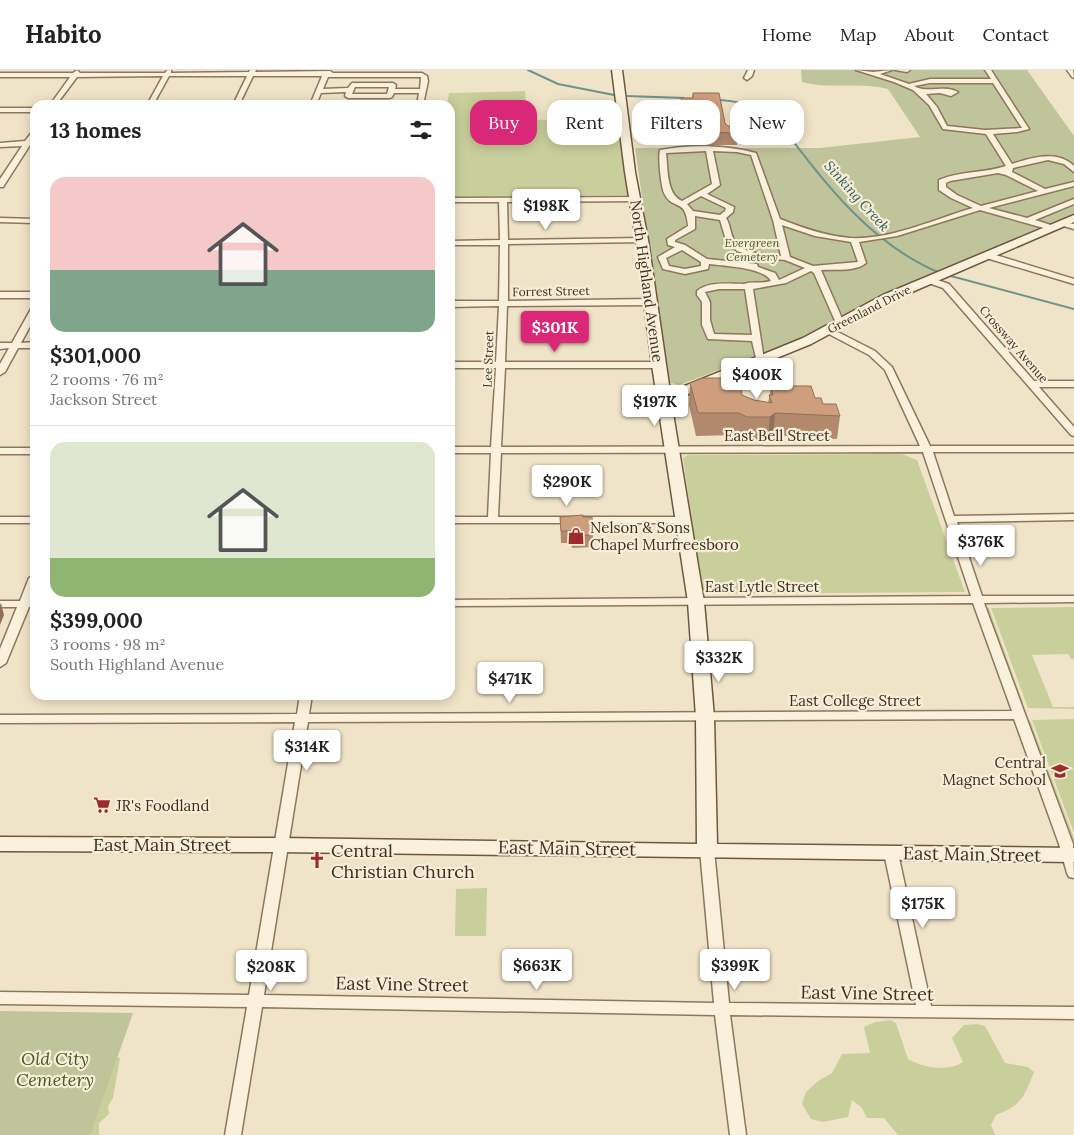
<!DOCTYPE html>
<html lang="en">
<head>
<meta charset="utf-8">
<style>
	:root { --surface:#fff; --page:#f2f2f2; --text:#222; --muted:#767676; --line:#e0e0e0; --accent:#db2777 }
	body { margin:0; font-family:Lora,serif; background:var(--page); color:var(--text); height:100vh; display:flex; flex-direction:column; font-size:19px; white-space:nowrap }
	* { box-sizing:border-box; margin:0 }
	p { font-size:16px; color:var(--muted) }
	.icon { flex:none; width:28px; height:28px; fill:none; stroke:currentColor; stroke-width:2; stroke-linecap:round; stroke-linejoin:round }
	.map { position:relative; flex:1; overflow:hidden }
	.sheet { position:absolute; left:30px; top:30px; width:425px; height:600px; display:flex; flex-direction:column; background:var(--surface); border-radius:15px; box-shadow:0 2px 12px #0003 }
	.sheet>* { flex:none }
	.guide { position:absolute; left:470px; top:30px; width:475px; height:45px; display:flex; gap:10px }
	.price { position:absolute; translate:-50% -42px; padding:0 11px; border-radius:5px; background:#fff; color:#222; font-size:16px; line-height:32px; filter:drop-shadow(0 1px 2px #0008) }
	.price::after { content:''; position:absolute; left:50%; top:30px; width:15px; height:11px; margin-left:-8px; background:inherit; clip-path:polygon(0 0,100% 0,50% 100%) }
	.price.current { background:var(--accent); color:#fff }
	ul { padding:0; list-style:none }
	li { display:grid; align-content:center; gap:10px; height:265px; padding:0 20px }
	li+li { border-top:1px solid var(--line) }
	li span { display:grid; place-items:center; height:155px; border-radius:15px; color:#555 }
	li>.icon { margin-inline-start:auto }
	span .icon { width:90px; height:90px; fill:#fffc; stroke-width:1 }
	li b { font-size:21px }
	h2 { display:flex; justify-content:space-between; align-items:center; height:60px; padding:0 20px; font-size:21px }
	.pill { padding:0 18px; border-radius:15px; background:var(--surface); box-shadow:0 2px 12px #0003; font-size:18px; line-height:45px }
	.pill.current { background:var(--accent); color:#fff }
	header { display:flex; align-items:center; gap:30px; box-sizing:border-box; height:70px; padding:0 25px; background:var(--surface); border-bottom:1px solid var(--line) }
	header strong { font-size:24px }
	nav { display:flex; gap:28px; margin-inline-start:auto; font-size:18px }
	.map>svg:first-child { display:block }
	.green { fill:#c9cf9b }
	.cemetery { fill:#bfc49a }
	.lines { fill:none; stroke-linecap:round; stroke-linejoin:round }
	.stream { stroke:#6f938a; stroke-width:2 }
	.street-casing { stroke:#8d765c; stroke-width:3 }
	.secondary-casing { stroke:#6f573f; stroke-width:3 }
	.street { fill:#faf1dc; fill-rule:evenodd }
	.secondary { fill:#faf1dc; fill-rule:evenodd }
	.wall { fill:#b2896c }
	.shaded-wall { fill:#916f58 }
	.building { fill:#cf9f7d; stroke:#916f58 }
	.labels { text-anchor:middle; dominant-baseline:central; stroke-width:4.5; stroke-linejoin:round; paint-order:stroke }
	.far-park-label { font-size:12px; font-style:italic; fill:#4d5a26; stroke:#f7eed8 }
	.far-street-label { font-size:12px; fill:#3d2e20; stroke:#f7eed8 }
	.far-water-label { font-size:14px; font-style:italic; fill:#2f5d5a; stroke:#f7eed8 }
	.street-label { font-size:15px; fill:#3d2e20; stroke:#f7eed8 }
	.poi-label { font-size:15px; fill:#3d2e20; stroke:#f7eed8; text-anchor:start }
	.near-street-label { font-size:18px; fill:#3d2e20; stroke:#f7eed8 }
	.near-poi-label { font-size:18px; fill:#3d2e20; stroke:#f7eed8; text-anchor:start }
	.near-park-label { font-size:18px; font-style:italic; fill:#4d5a26; stroke:#f7eed8 }
</style>
</head>
<body>
<header>
<strong>Habito</strong>
<nav><a>Home</a><a>Map</a><a>About</a><a>Contact</a></nav>
</header>
<div class="map">
<svg width="1074" height="1065" viewBox="0 0 1074 1065">
	<rect width="100%" height="100%" fill="#f0e4c8"/>
	<!-- green -->
	<g class="green">
		<path d="M525,21l2,25 7,4 84,-1 10,76 -178,2v-92h-3l2,-12z"/>
		<path d="M902,384l15,6 48,132 -257,2 -6,-3 -19,-133 5,-3z"/>
		<path d="M1074,537v52h-3l-3,-5 -36,1 21,52h21v2l-46,-1 -37,-100z"/>
		<path d="M987,538h2l34,95h-2z"/>
		<path d="M1074,649v114l-42,-113z"/>
		<path d="M1030,650l44,118v5l-3,-4 -43,-116z"/>
		<path d="M487,818l-1,48h-31l1,-47z"/>
		<path d="M891,950l5,3 12,36c16,9 39,13 55,3l-11,-24 12,-13 13,-1 8,2 20,37 23,4 6,5c-10,25 -12,33 -38,43l-5,10 4,10h-97l-14,-17h-17l-5,-10 -10,-8 -4,17 -25,5 -12,-3 -9,-15 4,-12 12,-11 14,-8 10,-19 28,-1 -6,-26 11,-5z"/>
		<path d="M110,985l10,3 -7,40 -5,8 1,8 -10,9v12h-28z"/>
	</g>
	<!-- cemetery -->
	<g class="cemetery">
		<path d="M801,0h226l47,66v77l-202,88 -66,36 -127,48 -10,-3 -34,-234h185l100,-11 -32,-48c-28,-8 -57,1 -86,-7z"/>
		<path d="M0,941l133,2 -43,122h-90z"/>
	</g>
	<g class="lines">
		<!-- stream -->
		<g class="stream">
			<path d="M528,0l30,14 56,11"/>
			<path d="M626,26l58,2"/>
			<path d="M720,30c17,1 47,7 58,21"/>
			<path d="M780,54c44,58 90,120 160,149"/>
			<path d="M947,205l127,34"/>
		</g>
		<!-- street casing -->
		<g class="street-casing">
			<g id="street">
				<path d="M77,0l3,3h85l2,-3h4v3l78,-1 1,-2h6l-1,2 75,-1 3,2h89l5,3 1,5 -5,24h-6l2,-12h-25l-2,4 -2,1h-42l-3,-2 1,-4 -25,1 -5,12h-6l12,-29h-69l-14,29h-6l14,-29h-78l-16,29h-6l16,-29 -86,1 -21,28h-6l20,-28h-70v-4h73zM328,7h93l-1,12h-25l1,-4 -3,-2h-41l-4,5 -25,1zM355,17h34l-2,7h-35z"/>
				<path d="M748,0h6l-2,6 -5,4 -3,-2z"/>
				<path d="M856,0l17,2 19,-2 -12,4 29,10 21,-5h61l-6,-9h6l38,59 -12,3 -24,2 19,30c19,-6 45,-15 62,2v6l-10,-8 -16,-4 -35,8 -1,4 33,17 29,-7v4l-85,22 38,10 47,-19v5l-39,16 19,6v4h-3l-71,-20 -83,26 -38,6 7,21c-11,9 -31,6 -45,7l23,53 -1,2 -3,1 -4,-3 -22,-50 -3,-2 -25,12 -33,6 11,71 -1,2h-6l-5,-21 -44,-2 -6,-14v-23l-5,-7v-4c12,-10 32,-7 47,-7 6,-3 18,0 27,-3 -8,-14 -47,-15 -62,-17l-1,5 -23,5 -22,-5 -5,-12 17,-10 -7,-2 -1,-6 21,-13c-2,-29 -16,-15 -24,-33 -3,-7 -6,-36 -4,-43 29,-6 67,-5 96,3l24,66c23,9 46,17 70,19 42,2 84,-19 123,-30l-22,-10 -12,-8v-10c20,-9 46,-7 67,-14l-20,-32 -43,-5 -14,-24 -16,-15 -19,-8zM930,13h63l29,45 -37,2 -38,-4 -10,-19 -11,-13 14,-1 11,3 7,-4c-13,-8 -30,2 -44,-6zM706,81l6,33 -30,17c-16,-7 -14,-33 -16,-48zM713,81l24,1 14,3 22,65 8,36c-15,-1 -41,-2 -48,-18 -3,-7 -3,-14 -7,-20l7,-6 1,-5 -27,-13 13,-9zM998,103l8,2 32,16 -57,15 -24,-11 -11,-8v-4l4,-2zM701,126l25,12 -1,3 -5,4 -27,-4 -6,-7zM695,146l25,4 6,20 11,11 18,6 30,3 20,8 -26,12 -4,-7 -17,-6 -1,-3 -50,-5 -22,-14 -10,-3v-2l20,-11zM782,155l33,11 36,6 7,20 -45,4 -23,-9zM682,180l19,12v4l-16,3 -16,-3 -3,-8zM719,219h26l7,46 -38,-1 -4,-14v-18l-5,-10z"/>
				<path d="M895,0h15l-3,2z"/>
				<path d="M1067,0h6l1,8 -2,-1z"/>
				<rect x="0" y="38" width="35" height="4"/>
				<path d="M35,60v7l-2,4h2v4h-5l-27,42h-3v-8l22,-33 -22,1v-4l25,-2 8,-10z"/>
				<path d="M635,127h3v4l-131,1 1,38 134,-2 4,2 -4,2 -134,2v57l143,-2 4,3 -4,3 -144,1 -2,56h154l5,3 -5,3h-154l-4,79 419,-1 -35,-76 -16,-15 -44,-23 -1,-2 4,-3 47,24 17,16 38,79h144v6h-141l21,64 120,-2v6l-117,2 25,74h92v6l-90,1 89,241 1,34 -5,-1 -2,-4 -8,-29 -45,-125 -706,3 -44,273 450,8 -14,-153 2,-3 5,-2 5,2 2,3 15,153 187,2 -32,-152 2,-3 5,-2 5,2 2,3 33,153 143,1v12l-344,-4 16,120h-16l-15,-120 -453,-8 -21,128h-16l22,-128 -247,-3v-12l249,3 46,-273 -295,1v-8l297,-1 3,-19h12l-3,19 703,-3 -39,-108 -523,3v-6l521,-4 -48,-144 -422,1 -3,64h186l5,3 -5,3h-234v-6h38l3,-64h-41v-6h41l5,-79h-46v-6h46l3,-56 -49,1v-6h49l1,-56h-50v-4l50,-1 -1,-38h-49v-4z"/>
				<path d="M0,148l35,1v4l-35,-1z"/>
				<path d="M1060,151l14,3v5l-14,-4z"/>
				<path d="M983,183h6l85,26v5l-91,-27z"/>
				<path d="M926,208h6l17,6 85,97h40v6h-35l35,40v9l-3,-1 -128,-147 -17,-6z"/>
				<rect x="0" y="222" width="35" height="6"/>
				<path d="M35,236v11l-14,26 14,-1v6h-17l-13,24 -5,3v-11l9,-16 -9,1v-6h12l19,-34z"/>
				<rect x="0" y="378" width="35" height="6"/>
				<rect x="0" y="447" width="35" height="6"/>
				<path d="M35,505v17l-4,9h4v6h-6l-23,56 -6,4v-18l17,-42h-17v-6h20l9,-23z"/>
			</g>
		</g>
		<!-- secondary casing -->
		<g class="secondary-casing">
			<path id="secondary" d="M612,0h10l13,102 13,68 22,152 133,-54 80,-43 191,-80v7l-183,79 -80,43 -140,57 33,201 10,115 3,127 357,4v14l-794,-10 -280,-1v-14l280,1 417,6 -1,-127 -8,-115 -36,-237 -16,-125 -11,-68z"/>
		</g>
		<!-- street -->
		<use href="#street" class="street"/>
		<!-- secondary -->
		<use href="#secondary" class="secondary"/>
	</g>
	<!-- wall -->
	<g class="wall">
		<path d="M693,23l35,33 10,7 -1,12h-50l-2,-11 1,-8 -5,-16v-12h11z"/>
		<path d="M690,313l52,12 12,5 14,3 3,-15h4v-2l48,18 17,12 -3,23 -64,-4 -5,5h-23l-8,-5 -41,1 -7,-31z"/>
		<path d="M560,447h23l10,18v12l-21,1 -1,-5h-10z"/>
	</g>
	<!-- shaded-wall -->
	<g class="shaded-wall">
		<path d="M775,343l-2,22 -5,5 2,-23z"/>
		<path d="M1,533l3,12 -4,10v-20z"/>
	</g>
	<!-- building -->
	<g class="building">
		<path d="M693,23h26l6,30 3,3h7l3,7 -50,-1 -2,-10h2l-7,-24h12z"/>
		<path d="M703,308h37l2,17 12,5 18,3 -3,-8h4l-2,-7h5l-1,-2h36l4,12h6l2,6h13l4,12 -65,-3 -5,4h-23l-8,-4h-41l-8,-30z"/>
		<path d="M583,445v2h9l1,18 -21,1 -1,-5h-10l-1,-14z"/>
	</g>
	<!-- icons -->
	<defs>
		<g id="shop-bare" transform="scale(1.35)"><path d="M-5-2.5h2.3a2.7 3.5 0 0 1 5.4 0H5L5.5 6h-11ZM-1.5-2.5h3a1.5 2.3 0 0 0-3 0Z" fill="#9e2a2b" stroke="#f7eed8" stroke-width="2.5" paint-order="stroke"/></g>
		<g id="school-bare" transform="scale(1.35)"><path d="M0-5L7-2L0 1L-7-2ZM-4 1L0 2.5L4 1V4Q0 6-4 4Z" fill="#9e2a2b" stroke="#f7eed8" stroke-width="2.5" paint-order="stroke"/></g>
		<g id="supermarket-bare" transform="scale(1.35)"><path d="M-6-5.5h2.5l.6 2H6L4.5 2H-2.5L-4.4-4H-6ZM-1.5 3.2a1.3 1.3 0 1 0 .1 0ZM3 3.2a1.3 1.3 0 1 0 .1 0Z" fill="#9e2a2b" stroke="#f7eed8" stroke-width="2.5" paint-order="stroke"/></g>
		<g id="church-bare" transform="scale(1.35)"><path d="M-1.2-6h2.4v3.5h3.3v2.4h-3.3V6h-2.4V-.1h-3.3v-2.4h3.3Z" fill="#9e2a2b" stroke="#f7eed8" stroke-width="2.5" paint-order="stroke"/></g>
	</defs>
	<g fill-rule="evenodd">
		<use href="#shop-bare" x="576" y="466"/>
		<use href="#school-bare" x="1060" y="701"/>
		<use href="#supermarket-bare" x="102" y="735"/>
		<use href="#church-bare" x="317" y="790"/>
	</g>
	<g class="labels">
		<!-- far-park labels -->
		<g class="far-park-label">
			<text x="752" y="172">Evergreen<tspan x="752" dy="14">Cemetery</tspan></text>
		</g>
		<!-- far-street labels -->
		<g class="far-street-label">
			<text transform="translate(551 221) rotate(-1)">Forrest Street</text>
			<text transform="translate(869 239) rotate(-27)">Greenland Drive</text>
			<text transform="translate(1014 274) rotate(49)">Crossway Avenue</text>
			<text transform="translate(488 289) rotate(-88)">Lee Street</text>
		</g>
		<!-- far-water labels -->
		<g class="far-water-label">
			<text transform="translate(857 126) rotate(48)">Sinking Creek</text>
		</g>
		<!-- street labels -->
		<g class="street-label">
			<text transform="translate(647 211) rotate(82)">North Highland Avenue</text>
			<text x="777" y="365">East Bell Street</text>
			<text x="762" y="516">East Lytle Street</text>
			<text x="855" y="630">East College Street</text>
		</g>
		<!-- poi labels -->
		<g class="poi-label">
			<text x="590" y="457">Nelson &amp; Sons<tspan x="590" dy="17">Chapel Murfreesboro</tspan></text>
			<text x="1046" y="692" text-anchor="end">Central<tspan x="1046" dy="17">Magnet School</tspan></text>
			<text x="116" y="735">JR's Foodland</text>
		</g>
		<!-- near-street labels -->
		<g class="near-street-label">
			<text x="162" y="774">East Main Street</text>
			<text transform="translate(567 778) rotate(1)">East Main Street</text>
			<text transform="translate(972 784) rotate(1)">East Main Street</text>
			<text transform="translate(402 914) rotate(1)">East Vine Street</text>
			<text transform="translate(867 923) rotate(1)">East Vine Street</text>
		</g>
		<!-- near-poi labels -->
		<g class="near-poi-label">
			<text x="331" y="780">Central<tspan x="331" dy="21">Christian Church</tspan></text>
		</g>
		<!-- near-park labels -->
		<g class="near-park-label">
			<text x="55" y="988">Old City<tspan x="55" dy="21">Cemetery</tspan></text>
		</g>
	</g>
</svg>
<b class="price" style="left:546px;top:161px">$198K</b>
<b class="price current" style="left:555px;top:283px">$301K</b>
<b class="price" style="left:757px;top:330px">$400K</b>
<b class="price" style="left:655px;top:357px">$197K</b>
<b class="price" style="left:567px;top:437px">$290K</b>
<b class="price" style="left:981px;top:497px">$376K</b>
<b class="price" style="left:719px;top:613px">$332K</b>
<b class="price" style="left:510px;top:634px">$471K</b>
<b class="price" style="left:307px;top:702px">$314K</b>
<b class="price" style="left:923px;top:859px">$175K</b>
<b class="price" style="left:537px;top:921px">$663K</b>
<b class="price" style="left:735px;top:921px">$399K</b>
<b class="price" style="left:271px;top:922px">$208K</b>
<div class="guide">
<a class="pill current">Buy</a>
<a class="pill">Rent</a>
<a class="pill">Filters</a>
<a class="pill">New</a>
</div>
<section class="sheet">
<h2>13 homes<svg class="icon" aria-label="filters" viewBox="0 0 24 24"><path d="M4 7h16M4 17h16"/><circle cx="9" cy="7" r="2"/><circle cx="15" cy="17" r="2"/></svg></h2>
<ul>
<li><span style="background:linear-gradient(#f6c9c9 60%,#7fa58c 0)"><svg class="icon" aria-label="home" viewBox="0 0 24 24"><path d="M3 11l9-7 9 7M6 9v11h12V9"/></svg></span><div><b>$301,000</b><p>2 rooms · 76 m²</p><p>Jackson Street</p></div></li>
<li><span style="background:linear-gradient(#dfe7d0 75%,#8fb573 0)"><svg class="icon" aria-label="home" viewBox="0 0 24 24"><path d="M3 11l9-7 9 7M6 9v11h12V9"/></svg></span><div><b>$399,000</b><p>3 rooms · 98 m²</p><p>South Highland Avenue</p></div></li>
</ul>
</section>
</div>
</body>
</html>
